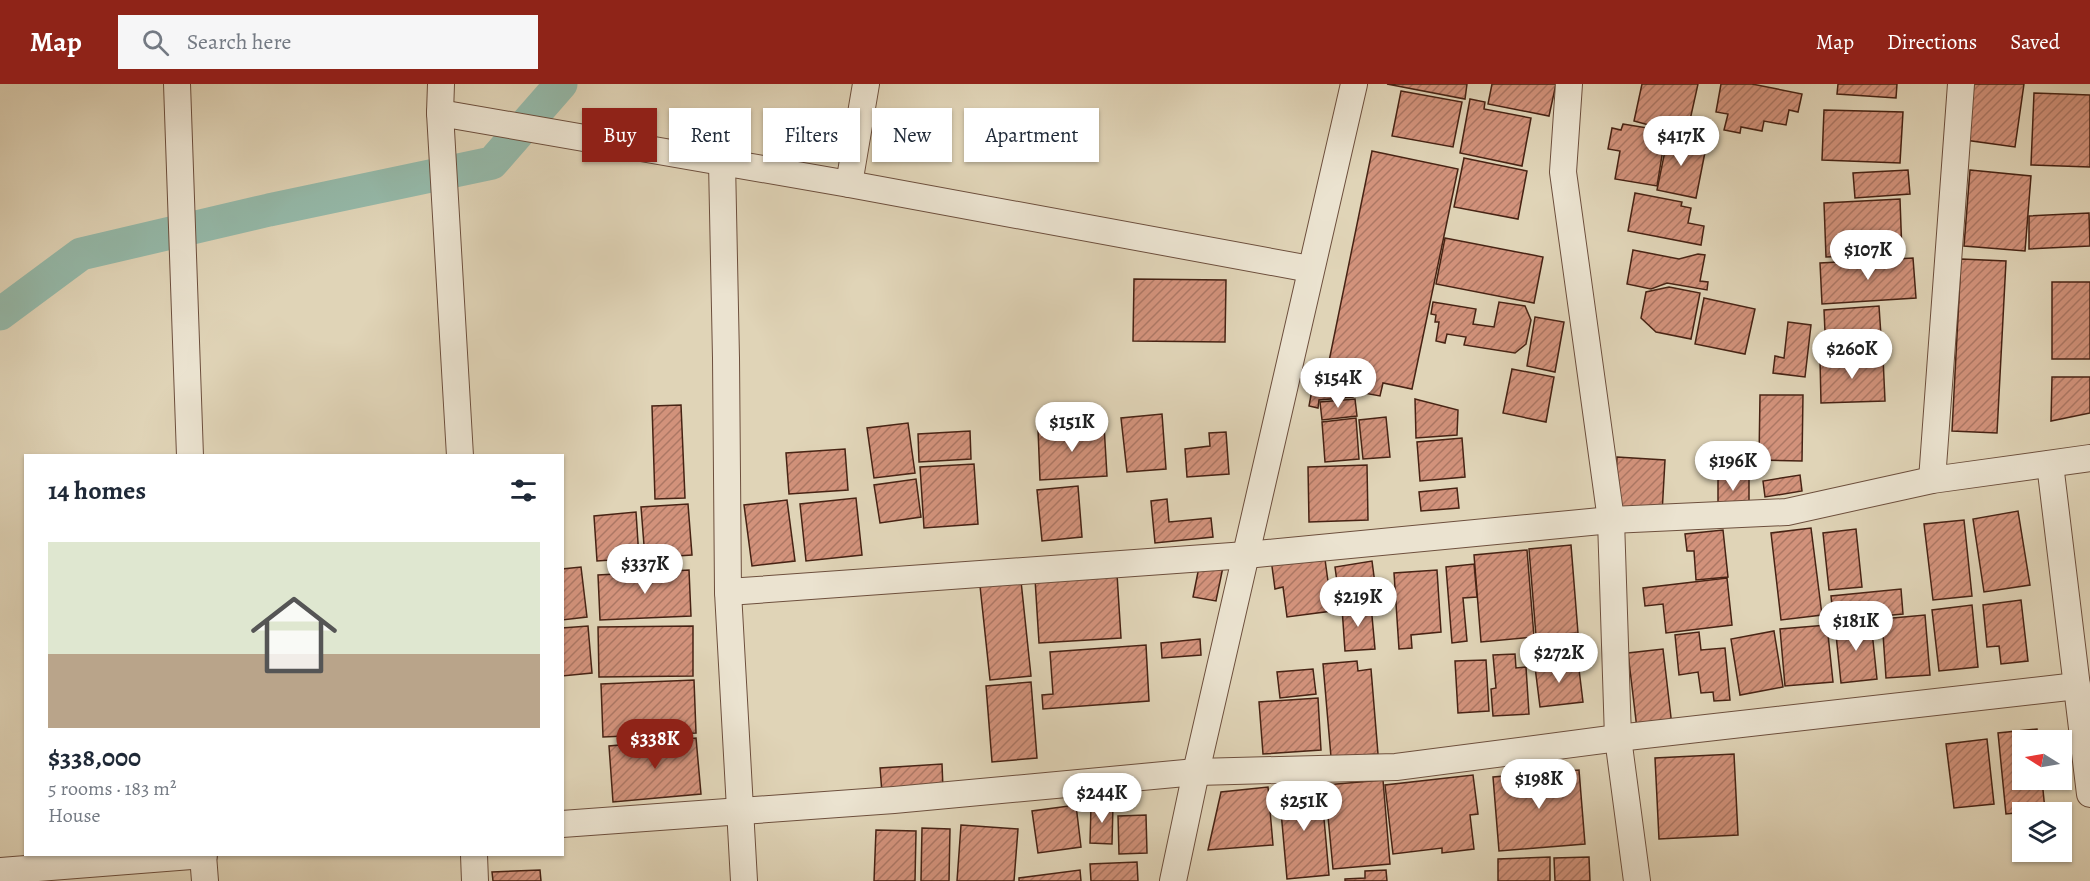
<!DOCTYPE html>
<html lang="en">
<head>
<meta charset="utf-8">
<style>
	:root { --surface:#fff; --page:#f6f6f7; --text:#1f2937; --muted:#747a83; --line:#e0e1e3; --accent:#8f2418 }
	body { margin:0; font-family:Alegreya,serif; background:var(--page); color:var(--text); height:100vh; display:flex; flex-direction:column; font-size:22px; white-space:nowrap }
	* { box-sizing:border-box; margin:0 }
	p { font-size:20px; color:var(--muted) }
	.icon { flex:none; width:33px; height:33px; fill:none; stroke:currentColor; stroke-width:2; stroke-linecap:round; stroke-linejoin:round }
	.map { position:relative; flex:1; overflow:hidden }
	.panel { position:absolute; left:24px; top:370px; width:540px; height:402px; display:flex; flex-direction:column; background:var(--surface); border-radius:0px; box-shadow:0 2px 4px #0004 }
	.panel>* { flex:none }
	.banner { position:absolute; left:582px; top:24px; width:570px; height:54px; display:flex; gap:12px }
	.needle { width:39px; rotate:281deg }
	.fabs { position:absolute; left:2012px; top:646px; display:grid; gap:12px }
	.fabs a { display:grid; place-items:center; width:60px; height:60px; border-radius:0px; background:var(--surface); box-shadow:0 2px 4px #0004; font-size:30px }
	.price { position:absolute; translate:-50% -51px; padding:0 14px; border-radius:21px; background:#fff; color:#222; font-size:20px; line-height:39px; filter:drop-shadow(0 2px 3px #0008) }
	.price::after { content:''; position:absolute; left:50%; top:36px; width:18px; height:14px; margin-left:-9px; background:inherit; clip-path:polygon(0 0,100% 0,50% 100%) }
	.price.active { background:var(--accent); color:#fff }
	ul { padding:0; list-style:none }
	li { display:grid; align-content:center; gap:12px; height:318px; padding:0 24px }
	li+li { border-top:2px solid var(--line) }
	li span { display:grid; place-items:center; height:186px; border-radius:0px; color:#555 }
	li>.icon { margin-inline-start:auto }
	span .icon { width:108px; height:108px; fill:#fffc; stroke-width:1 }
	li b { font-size:26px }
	h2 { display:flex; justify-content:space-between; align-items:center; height:72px; padding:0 24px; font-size:26px }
	.chip { padding:0 21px; border-radius:0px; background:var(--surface); box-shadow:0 2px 4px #0004; font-size:21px; line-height:54px }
	.chip.active { background:var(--accent); color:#fff }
	header { display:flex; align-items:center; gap:36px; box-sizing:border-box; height:84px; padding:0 30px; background:var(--accent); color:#fff }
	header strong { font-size:28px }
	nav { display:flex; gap:33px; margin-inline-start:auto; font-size:21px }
	.search { width:420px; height:54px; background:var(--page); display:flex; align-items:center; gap:15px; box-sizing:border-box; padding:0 21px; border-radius:0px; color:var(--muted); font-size:22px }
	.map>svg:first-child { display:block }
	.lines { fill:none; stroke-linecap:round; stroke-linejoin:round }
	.canal { stroke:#95b9a9; stroke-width:33 }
	.building { fill:url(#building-hatch); stroke:#472314; stroke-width:1.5 }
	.street-casing { stroke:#6d4f3d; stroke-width:28 }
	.street { stroke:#ebe3d0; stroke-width:26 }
</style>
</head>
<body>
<header>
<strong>Map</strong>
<div class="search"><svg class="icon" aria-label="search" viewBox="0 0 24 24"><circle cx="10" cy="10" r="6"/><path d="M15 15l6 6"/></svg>Search here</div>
<nav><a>Map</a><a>Directions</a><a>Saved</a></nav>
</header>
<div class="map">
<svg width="2090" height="797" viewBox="0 0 2090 797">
	<defs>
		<pattern id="building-hatch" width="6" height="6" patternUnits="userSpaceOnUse" patternTransform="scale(1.5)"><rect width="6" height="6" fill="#d2927b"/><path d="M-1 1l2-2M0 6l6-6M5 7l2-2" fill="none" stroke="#ac7764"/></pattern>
	</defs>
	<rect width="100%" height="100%" fill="#e0d4b7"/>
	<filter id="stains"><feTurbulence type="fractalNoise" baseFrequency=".00333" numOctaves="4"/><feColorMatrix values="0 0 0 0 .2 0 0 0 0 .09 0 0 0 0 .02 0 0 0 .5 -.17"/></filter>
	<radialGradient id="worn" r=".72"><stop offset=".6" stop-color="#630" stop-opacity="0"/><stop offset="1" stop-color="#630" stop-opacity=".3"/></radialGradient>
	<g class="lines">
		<!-- canal -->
		<path class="canal" d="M0,230l81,-60 188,-44 223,-47 69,-79"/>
	</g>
	<!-- building -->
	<g class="building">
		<path d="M1387,0h80l-2,15z"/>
		<path d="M1492,0h64l-7,32 -61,-12z"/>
		<path d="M1642,0h56l-10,45 -27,-6 -1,5 -26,-7z"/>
		<path d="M1721,0h31l50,10 -4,18 -9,-2 -3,15 -22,-4 -2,10 -21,-4 -1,6 -16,-3 4,-16 -12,-2z"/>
		<path d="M1838,0h59l-1,14 -59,-4z"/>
		<path d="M1974,0h50l-9,63 -50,-7z"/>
		<path d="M1401,7l61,11 -9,45 -61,-11z"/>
		<path d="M2034,9l56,2v72l-59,-2z"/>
		<path d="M1470,15l15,3 -1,7 47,9 -9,48 -62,-13z"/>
		<path d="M1824,26l79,2 -3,51 -78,-3z"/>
		<path d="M1623,40l43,7 -9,55 -42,-7 5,-28 -12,-2 4,-21 9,2z"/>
		<path d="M1668,52l23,4 -1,4 16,3 -10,51 -39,-8z"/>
		<path d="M1372,67l86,18 -46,220 -29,-6 -3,13 -22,-4 3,-14 -34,-7z"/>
		<path d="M1464,74l63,13 -9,48 -64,-12z"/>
		<path d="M1908,86l2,24 -55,4 -2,-25z"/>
		<path d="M1970,86l61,6 -6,75 -61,-5z"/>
		<path d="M1635,109l47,9 -1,4 10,2 -3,15 16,3 -3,19 -73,-14z"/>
		<path d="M1900,115l2,55 -76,3 -2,-54z"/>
		<path d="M2089,129l1,33 -61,3v-33z"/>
		<path d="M1445,154l98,19 -9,46 -98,-19z"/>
		<path d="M1633,166l46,9 19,-5 7,1 -5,26 8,1 -1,8 -40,-7 -16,6 -24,-5z"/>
		<path d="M1913,174l3,40 -94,6 -2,-41z"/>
		<path d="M1961,175l45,2 -9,172 -45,-2z"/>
		<path d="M1134,195l92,1 -1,62 -92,-1z"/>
		<rect x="2052" y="198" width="38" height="77"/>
		<path d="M1669,203l31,6 -9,46 -35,-7 -15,-14 5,-26z"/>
		<path d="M1704,214l51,11 -10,45 -50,-10z"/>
		<path d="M1433,218l43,7 -3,15 21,3 5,-25 26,4 6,14 -5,24 -11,9 -51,-8 2,-8 -19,-3 -2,9 -9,-2 3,-19h-4l1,-7 -5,-1z"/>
		<path d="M1879,222l3,45 -56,4 -2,-45z"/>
		<path d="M1535,233l29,5 -9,50 -28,-6z"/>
		<path d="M1788,238l23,3 -6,52 -32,-4 2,-17 9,2z"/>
		<path d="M1883,273l2,44 -64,2 -1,-44z"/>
		<path d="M1512,285l42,8 -8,45 -43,-9z"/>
		<path d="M2052,293h38v36l-39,8z"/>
		<path d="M1314,295l19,4 -1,3 22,1 -1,10 -34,3 -1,8 -9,-2z"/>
		<path d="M1760,311h43l-1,66 -43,-1z"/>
		<path d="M1355,315l2,17 -35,4 -2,-18z"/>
		<path d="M1415,315l43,11 -1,25 -41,3z"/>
		<path d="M681,321l4,93 -30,1 -3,-93z"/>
		<path d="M1162,330l4,55 -39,3 -6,-54z"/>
		<path d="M1386,333l4,40 -27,2 -4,-39z"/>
		<path d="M1356,334l3,41 -34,3 -3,-40z"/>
		<path d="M908,339l7,50 -41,5 -7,-50z"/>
		<path d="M1104,341l3,51 -67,4 -2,-51z"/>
		<path d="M970,347l1,28 -52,3 -1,-28z"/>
		<path d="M1226,348l3,42 -42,3 -2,-28 25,-3 -1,-13z"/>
		<path d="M1462,354l3,39 -45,4 -3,-39z"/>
		<path d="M845,365l3,41 -59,4 -3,-41z"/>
		<path d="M1617,373l48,3 -3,54 -48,-3z"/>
		<path d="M974,380l4,60 -54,4 -4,-61z"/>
		<path d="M1367,381l1,55 -59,2 -1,-55z"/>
		<rect x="1718" y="389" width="31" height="37"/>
		<path d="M1800,391l2,16 -37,6 -2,-16z"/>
		<path d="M916,395l5,38 -41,6 -6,-38z"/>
		<path d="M1078,402l4,51 -40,4 -5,-51z"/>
		<path d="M1457,404l2,20 -38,3 -2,-19z"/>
		<path d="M856,414l6,57 -56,6 -6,-57z"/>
		<path d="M1167,415l2,23 42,-4 2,19 -58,6 -4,-42z"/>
		<path d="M787,416l8,61 -43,5 -8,-61z"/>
		<path d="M688,420l4,51 -47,3 -4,-51z"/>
		<path d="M2018,427l12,74 -46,7 -11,-73z"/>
		<path d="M636,428l3,46 -42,3 -3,-45z"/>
		<path d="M1964,436l8,76 -39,4 -9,-76z"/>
		<path d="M1811,444l11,87 -41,5 -10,-87z"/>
		<path d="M1856,445l6,58 -33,3 -6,-57z"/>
		<path d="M1723,446l5,47 -32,3 -2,-29h-7l-2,-17z"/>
		<path d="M1571,461l7,88 -42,3 -7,-87z"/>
		<path d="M1527,466l7,87 -53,5 -7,-87z"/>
		<path d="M1324,468l8,59 -45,6 -4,-30 -8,2 -4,-30z"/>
		<path d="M1372,477l5,38 -37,5 -5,-37z"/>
		<path d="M1200,478l23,5 -7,34 -23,-4z"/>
		<path d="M1474,480l3,33 -14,1 4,43 -15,2 -6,-76z"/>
		<path d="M581,483l6,50 -25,3v-51z"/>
		<path d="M689,486l2,46 -91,4 -2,-45z"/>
		<path d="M1437,486l4,62 -30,3 1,13 -13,1 -5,-76z"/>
		<path d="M1117,490l4,64 -82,5 -4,-64z"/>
		<path d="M1727,494l5,47 -66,8 -3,-29 -18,2 -2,-18z"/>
		<path d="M1021,497l10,95 -41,4 -10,-94z"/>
		<path d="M1901,505l2,25 -21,2 -1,-5 -48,5 -2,-20z"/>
		<path d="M2021,516l7,61 -27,3 -2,-18 -12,1 -4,-42z"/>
		<path d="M1371,521l4,44 -30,2 -3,-43z"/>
		<path d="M1972,521l6,62 -39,4 -7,-61z"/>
		<path d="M1925,531l5,60 -44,3 -4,-59z"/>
		<path d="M1871,538l6,57 -36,4 -6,-58z"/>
		<path d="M1827,541l6,57 -48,4 -5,-57z"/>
		<path d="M588,542l4,47 -30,3v-48z"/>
		<path d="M693,542v50l-94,1 -1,-50z"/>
		<path d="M1774,547l9,56 -43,8 -9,-56z"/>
		<path d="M1699,548l2,18 24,-2 5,52 -16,1 -1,-9 -12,1 -3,-21 -19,3 -4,-40z"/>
		<path d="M1580,550l3,23 -48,4 -3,-23z"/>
		<path d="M1200,555l1,16 -39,3 -1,-15z"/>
		<path d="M1146,561l3,56 -106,8 -1,-14 11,-1 -3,-42z"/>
		<path d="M1663,565l9,77 -35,3 -9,-76z"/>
		<path d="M1515,570l1,14 10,-1 3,47 -36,2 -2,-27 5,-1 -3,-33z"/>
		<path d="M1486,576l3,51 -31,2 -3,-52z"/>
		<path d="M1357,577l1,10 13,-2 7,85 -47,3 -8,-93z"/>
		<path d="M1578,577l5,41 -43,5 -5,-40z"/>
		<path d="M1313,585l3,25 -36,4 -3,-26z"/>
		<path d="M694,596l2,53 -93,4 -2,-53z"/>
		<path d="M1031,598l6,76 -45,4 -6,-76z"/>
		<path d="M1318,614l3,52 -58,4 -4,-52z"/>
		<path d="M2037,645l1,12h-16v39h20l3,30 -39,4 -8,-81z"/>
		<path d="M696,654l5,56 -88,8 -4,-56z"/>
		<path d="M1987,655l7,65 -40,4 -8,-64z"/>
		<path d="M1734,670l4,81 -79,4 -4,-81z"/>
		<path d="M942,680l1,25 -61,4 -2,-25z"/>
		<path d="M1579,686l6,74 -86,7 -6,-74z"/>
		<path d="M1473,691l5,39 -8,1 4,34 -32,4v-5l-49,6 -8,-69z"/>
		<path d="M1383,696l7,84 -57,5 -8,-84z"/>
		<path d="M1321,701l8,90 -42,4 -8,-90z"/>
		<path d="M1268,703l5,58 -65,5 13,-58z"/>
		<path d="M1076,721l5,42 -43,6 -6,-42z"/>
		<path d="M1091,721h22l-1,39 -22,-1z"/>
		<path d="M1146,731l1,38 -28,1 -1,-38z"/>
		<path d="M961,741l57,4 -4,52h-57z"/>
		<path d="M922,744l28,1 -1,52h-28z"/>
		<path d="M876,746l40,1 -1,50h-41z"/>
		<path d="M1550,773v24h-52v-22z"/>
		<path d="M1589,773l1,24h-35l-1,-23z"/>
		<path d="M1137,778l1,19h-47l-1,-17z"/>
		<path d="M540,786l1,11h-48l-1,-9z"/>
		<path d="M1080,786l1,11h-62v-3z"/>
		<path d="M1386,786l1,11h-42v-2l20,-1v-7z"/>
	</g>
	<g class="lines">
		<!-- street casing -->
		<g class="street-casing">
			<g id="street">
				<path d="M177,0l13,372"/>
				<path d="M441,0l-1,29 20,343"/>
				<path d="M1569,0l-6,88 48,348 7,218 19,143"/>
				<path d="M440,29l409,71 461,85"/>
				<path d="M722,78l4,196 2,234 16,289"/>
				<path d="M849,100l17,-100"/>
				<path d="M2050,380l40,330"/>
				<path d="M1932,396l29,-396"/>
				<path d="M728,508l518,-37 365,-35 176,-8 145,-32 158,-22"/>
				<path d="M562,740l332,-24 302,-28 200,-5 222,-29 459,-52"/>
				<path d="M203,771l2,26"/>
				<path d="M474,771l1,26"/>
				<path d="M0,787l204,-16"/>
				<path d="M1173,797l23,-109 158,-688"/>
			</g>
		</g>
		<!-- street -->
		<use href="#street" class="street"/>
	</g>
	<rect width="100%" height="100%" filter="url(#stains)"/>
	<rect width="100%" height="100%" fill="url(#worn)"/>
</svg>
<div class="fabs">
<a><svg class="needle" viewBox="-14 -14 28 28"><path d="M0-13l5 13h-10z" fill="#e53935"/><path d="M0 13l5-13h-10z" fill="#747a83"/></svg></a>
<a><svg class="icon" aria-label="layers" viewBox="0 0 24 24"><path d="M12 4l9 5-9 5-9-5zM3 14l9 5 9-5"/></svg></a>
</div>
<b class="price" style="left:1681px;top:83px">$417K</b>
<b class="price" style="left:1868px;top:197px">$107K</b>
<b class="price" style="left:1852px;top:296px">$260K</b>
<b class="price" style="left:1338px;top:325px">$154K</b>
<b class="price" style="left:1072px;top:369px">$151K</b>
<b class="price" style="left:1733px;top:408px">$196K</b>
<b class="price" style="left:645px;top:511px">$337K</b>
<b class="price" style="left:1358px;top:544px">$219K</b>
<b class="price" style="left:1856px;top:568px">$181K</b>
<b class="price" style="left:1559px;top:600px">$272K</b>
<b class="price active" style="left:655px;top:686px">$338K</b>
<b class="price" style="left:1539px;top:726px">$198K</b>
<b class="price" style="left:1102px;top:740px">$244K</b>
<b class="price" style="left:1304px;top:748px">$251K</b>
<div class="banner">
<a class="chip active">Buy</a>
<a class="chip">Rent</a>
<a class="chip">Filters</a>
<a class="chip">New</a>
<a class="chip">Apartment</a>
</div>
<section class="panel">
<h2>14 homes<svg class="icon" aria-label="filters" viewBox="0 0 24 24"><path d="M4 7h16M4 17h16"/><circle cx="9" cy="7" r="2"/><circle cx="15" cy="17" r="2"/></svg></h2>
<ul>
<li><span style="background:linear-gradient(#dfe7d0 60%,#b9a48a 0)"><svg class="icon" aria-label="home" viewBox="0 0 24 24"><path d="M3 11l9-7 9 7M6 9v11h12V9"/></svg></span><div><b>$338,000</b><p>5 rooms · 183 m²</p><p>House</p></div></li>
</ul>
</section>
</div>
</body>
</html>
